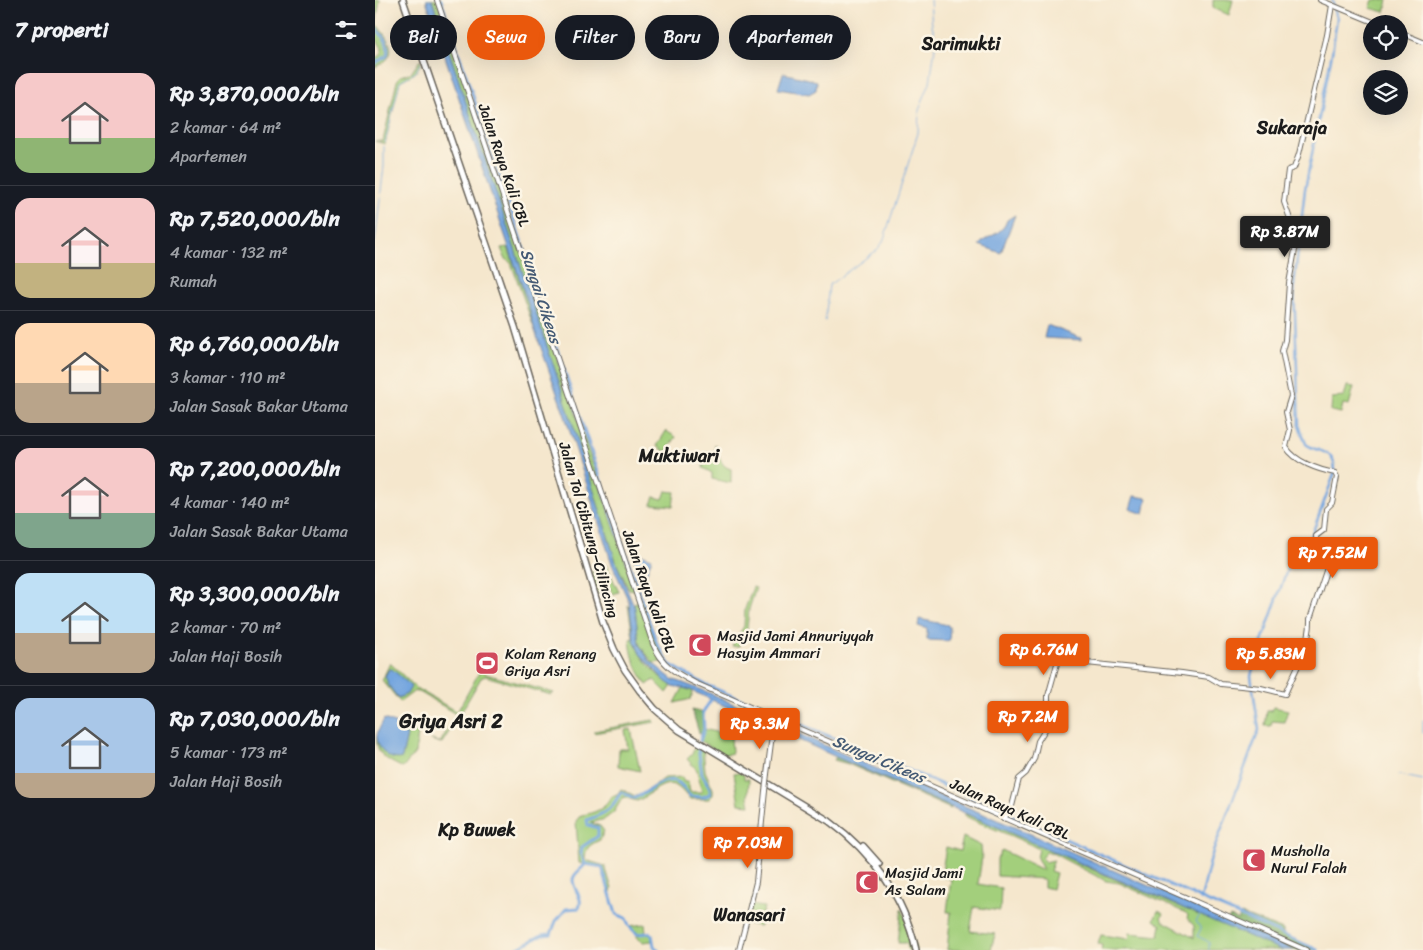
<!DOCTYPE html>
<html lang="id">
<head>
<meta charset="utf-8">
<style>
	:root { --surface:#171b24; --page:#20242c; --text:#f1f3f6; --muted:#9ea1a6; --line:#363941; --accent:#ea580c }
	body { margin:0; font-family:Sriracha,sans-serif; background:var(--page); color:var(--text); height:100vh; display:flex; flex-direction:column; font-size:19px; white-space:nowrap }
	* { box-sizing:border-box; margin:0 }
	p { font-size:16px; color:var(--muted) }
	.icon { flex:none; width:28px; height:28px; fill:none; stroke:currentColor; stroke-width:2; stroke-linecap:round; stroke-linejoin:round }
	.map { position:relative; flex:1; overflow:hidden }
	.panel { display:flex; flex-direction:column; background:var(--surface); width:375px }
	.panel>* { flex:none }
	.guide { position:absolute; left:15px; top:15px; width:475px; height:45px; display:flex; gap:10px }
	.fabs { position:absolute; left:988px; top:15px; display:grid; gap:10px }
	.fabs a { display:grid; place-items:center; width:45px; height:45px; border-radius:50%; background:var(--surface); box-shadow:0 5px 20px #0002; font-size:25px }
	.price { position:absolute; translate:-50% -42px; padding:0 11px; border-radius:5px; background:var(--accent); color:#fff; font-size:16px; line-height:32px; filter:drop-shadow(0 1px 2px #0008) }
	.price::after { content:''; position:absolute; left:50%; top:30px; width:15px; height:11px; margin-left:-8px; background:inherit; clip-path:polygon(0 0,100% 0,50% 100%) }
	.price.on { background:#222; color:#fff }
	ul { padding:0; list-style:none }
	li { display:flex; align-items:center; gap:15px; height:125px; padding:0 15px }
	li+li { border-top:1px solid var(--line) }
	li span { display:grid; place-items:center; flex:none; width:140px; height:100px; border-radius:15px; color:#555 }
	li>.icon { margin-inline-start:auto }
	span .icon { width:60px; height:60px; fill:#fffc; stroke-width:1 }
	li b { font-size:21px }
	h2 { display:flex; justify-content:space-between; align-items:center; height:60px; padding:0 15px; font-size:21px }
	.chip { padding:0 18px; border-radius:22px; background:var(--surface); box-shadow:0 5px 20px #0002; font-size:18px; line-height:45px }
	.chip.on { background:var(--accent); color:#fff }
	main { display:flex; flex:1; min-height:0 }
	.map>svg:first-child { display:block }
	.green { fill:#a3cf7c; stroke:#60764c }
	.forest { fill:#82b26c; stroke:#4f6744 }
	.water { fill:#74a6df; stroke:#48617e }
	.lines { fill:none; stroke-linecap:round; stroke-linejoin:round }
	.stream { stroke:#74a6df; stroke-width:1 }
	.canal { stroke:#74a6df; stroke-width:2.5 }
	.river { stroke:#74a6df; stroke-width:3 }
	.major-casing { stroke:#68635a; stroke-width:6 }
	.highway-casing { stroke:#68635a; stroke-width:8 }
	.major { stroke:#fff; stroke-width:4 }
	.highway { stroke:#fff; stroke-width:5 }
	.major-bridge-casing { stroke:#68635a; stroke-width:6; stroke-linecap:butt }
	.major-bridge { stroke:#fff; stroke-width:4 }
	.labels { text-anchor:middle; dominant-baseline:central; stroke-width:5; stroke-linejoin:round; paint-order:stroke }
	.street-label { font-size:15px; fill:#1c1c1c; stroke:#fcf5e5 }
	.poi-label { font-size:15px; fill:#1c1c1c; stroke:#fcf5e5; text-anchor:start }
	.water-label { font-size:16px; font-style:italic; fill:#445a74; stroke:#fcf5e5 }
	.quarter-label { font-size:18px; font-weight:bold; fill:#1c1c1c; stroke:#fcf5e5 }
	.district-label { font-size:20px; font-weight:bold; fill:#1c1c1c; stroke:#fcf5e5 }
</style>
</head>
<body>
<main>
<section class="panel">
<h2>7 properti<svg class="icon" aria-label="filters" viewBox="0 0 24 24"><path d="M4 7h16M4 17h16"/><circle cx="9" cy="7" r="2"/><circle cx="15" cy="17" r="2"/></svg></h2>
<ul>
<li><span style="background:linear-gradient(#f6c9c9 65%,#8fb573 0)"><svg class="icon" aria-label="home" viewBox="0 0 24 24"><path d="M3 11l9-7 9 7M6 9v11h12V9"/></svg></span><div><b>Rp 3,870,000/bln</b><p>2 kamar · 64 m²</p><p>Apartemen</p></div></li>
<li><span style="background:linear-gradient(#f6c9c9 65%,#c2b280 0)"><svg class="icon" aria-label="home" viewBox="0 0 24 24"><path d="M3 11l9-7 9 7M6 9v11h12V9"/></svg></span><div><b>Rp 7,520,000/bln</b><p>4 kamar · 132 m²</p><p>Rumah</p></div></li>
<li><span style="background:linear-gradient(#ffd9b3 60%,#b9a48a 0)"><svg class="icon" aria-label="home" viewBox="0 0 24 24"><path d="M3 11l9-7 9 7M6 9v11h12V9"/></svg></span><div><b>Rp 6,760,000/bln</b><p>3 kamar · 110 m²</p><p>Jalan Sasak Bakar Utama</p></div></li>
<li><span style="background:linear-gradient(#f6c9c9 65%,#7fa58c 0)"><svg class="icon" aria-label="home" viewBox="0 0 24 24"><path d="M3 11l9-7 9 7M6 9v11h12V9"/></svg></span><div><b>Rp 7,200,000/bln</b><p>4 kamar · 140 m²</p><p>Jalan Sasak Bakar Utama</p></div></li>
<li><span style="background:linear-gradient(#bfe0f5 60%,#b9a48a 0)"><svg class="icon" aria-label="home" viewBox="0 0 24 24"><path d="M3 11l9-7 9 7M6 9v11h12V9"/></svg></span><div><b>Rp 3,300,000/bln</b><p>2 kamar · 70 m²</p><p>Jalan Haji Bosih</p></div></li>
<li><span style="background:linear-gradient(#a9c7e8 75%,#b9a48a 0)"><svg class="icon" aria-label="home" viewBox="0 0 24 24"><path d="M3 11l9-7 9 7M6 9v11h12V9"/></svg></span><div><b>Rp 7,030,000/bln</b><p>5 kamar · 173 m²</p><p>Jalan Haji Bosih</p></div></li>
</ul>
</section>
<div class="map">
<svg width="1048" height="950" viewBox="0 0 1048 950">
	<rect width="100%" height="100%" fill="#fcf5e5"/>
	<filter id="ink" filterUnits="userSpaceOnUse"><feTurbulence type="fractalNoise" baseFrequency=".02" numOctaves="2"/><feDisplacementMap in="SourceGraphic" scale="10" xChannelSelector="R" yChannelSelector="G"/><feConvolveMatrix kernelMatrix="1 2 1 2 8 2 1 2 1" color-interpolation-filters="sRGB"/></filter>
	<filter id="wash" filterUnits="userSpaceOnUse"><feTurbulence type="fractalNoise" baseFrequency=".0096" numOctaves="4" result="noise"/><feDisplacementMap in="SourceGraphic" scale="20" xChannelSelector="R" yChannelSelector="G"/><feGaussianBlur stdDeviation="1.12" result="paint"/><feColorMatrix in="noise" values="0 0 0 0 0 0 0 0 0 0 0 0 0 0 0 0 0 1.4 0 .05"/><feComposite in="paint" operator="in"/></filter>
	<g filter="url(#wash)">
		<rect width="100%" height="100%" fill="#f5e7cd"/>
		<!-- green -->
		<g class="green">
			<path d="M0,0h5l-4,24c14,16 25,32 -1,43v-9l6,-3 1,-7 -7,-11z"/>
			<path d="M57,0h5l198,590 -6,-1 -12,-24 -55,-174z"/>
			<path d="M838,0h20l-4,15 -16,-7z"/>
			<path d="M998,0h15l-3,12 -15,-4z"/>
			<path d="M45,60l1,3 -6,10 -15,8 -15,63 -10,-3h8l14,-60 3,-5 11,-3z"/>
			<path d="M133,247l21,60 5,21 -23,-65 -6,-5 -4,-10z"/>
			<path d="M972,386l7,1 -5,18 -6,-1 -2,9 -10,-2 1,-13 12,-1z"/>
			<path d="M291,431l10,6 -10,15 -9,-6z"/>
			<path d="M340,444c5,11 4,22 16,25v14l-19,-4v-6l-9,-5 1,-15 11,-2z"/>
			<path d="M291,491l9,1 -2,14 -22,-2 3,-7 9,2z"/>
			<path d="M231,565l13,27 -6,2 -2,-5 -13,5 -6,-22z"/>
			<path d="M378,587l3,1 -7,21 -2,20 -9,18 -6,-1 12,-20 1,-17z"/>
			<path d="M267,600l14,41 10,20 -13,2 -14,-19 -5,-41z"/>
			<path d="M253,605c5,8 6,23 7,33 0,18 24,39 37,48l-5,7 -13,-13 -7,5c-10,-14 -16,-29 -17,-46l3,-1z"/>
			<path d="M15,663l26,25 41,24 24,-43 3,2 2,3 68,19 -3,2 -66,-19 -4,2 -21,36 8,5 -1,1 -8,-4 -17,27 -11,-3 9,3 16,-29 -40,-24 -16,12 -18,-22z"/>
			<path d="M308,688l10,3 -2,8 -16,4z"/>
			<path d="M898,707l15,3 -4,12 -12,-1 -1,5h-6l2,-15h4z"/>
			<path d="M278,720l2,2 -61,11v-2z"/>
			<path d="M29,727l7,1 7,6 -3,19 -12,15c-13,-7 -28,-12 -26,-31l3,5 22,15 5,-22 -4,-2z"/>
			<path d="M256,729l9,42 -22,-5 1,-17h9l-3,-19z"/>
			<path d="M329,729l27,7 1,17 -8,2 -24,-14z"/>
			<path d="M322,743l6,4 2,24 8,18v6l-4,4h-19c-4,-3 -7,-8 -11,-11 -14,-12 -30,9 -42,13l-14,-4 -9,15 -9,7 -14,4 9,3 4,5 -4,9c-11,5 -15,8 -15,20l20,6 7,23 -2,5 -8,-27 -23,-4 -3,-42 5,-6c14,-2 24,-6 31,-19h4l5,-7 14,7 5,-1 25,-17 17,-1 2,5h4l2,10h12l-5,-22 -10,-11 5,-5z"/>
			<path d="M364,772l5,3v4h5l-1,18 2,8 -11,-1 -5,-31z"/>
			<path d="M590,814l60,24 68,32 189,80h-181l1,-5 -4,-1 3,-9 28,4 1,-6 29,3 2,-11 -7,-5 4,-9 6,3 -3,4 2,3 31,17v-12l-7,-8 1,-3 -2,-2 -67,-30 -13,-2 -56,-29h-4l-4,6 3,4 9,-2 -4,11 6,2 -4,16 -8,-2v-8l-47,-3v-17l5,-9 41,20 -6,-12 2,-9c-24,-13 -50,-21 -74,-33z"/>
			<path d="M588,837l18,9 1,11 -4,27 23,4 -1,23 -26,-4 -4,24 25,3 -4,16h-44l4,-38h-4l4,-33 -10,-2 5,-30 14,4z"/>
			<path d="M376,905l13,2 -4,19 -12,-2z"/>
			<path d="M527,908l14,42h-8l-1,-7h-9z"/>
			<path d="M270,924l1,9 6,2v6l-9,1 -7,-5 4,-2 -11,-9z"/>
		</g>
		<!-- forest -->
		<g class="forest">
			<path d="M317,710l11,2 1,17 -2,6 -3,-2z"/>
			<path d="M461,757l115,50v2l-103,-45 -14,-4z"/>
			<path d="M866,914l42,16v5l34,15h-23l-67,-30 3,-3 8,3z"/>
		</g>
		<!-- water -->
		<g class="water">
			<path d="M51,0h6l134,403 51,162 18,43 4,36 10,16 23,19 33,12 156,71 179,76 254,112h-12l-16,-6 -430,-187 -148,-68 -16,-3 -7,-5 -25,-27 -6,-14 -5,-38 -17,-38 -46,-145 -32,-91 -5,-21z"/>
			<path d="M408,73l34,8 -1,9 -7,4 -31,-5z"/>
			<path d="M640,215l-14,38 -22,-8c8,-10 24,-10 28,-25z"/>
			<path d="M672,325l34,13v2l-37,-2z"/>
			<path d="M759,496l13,2 -3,16 -14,-5z"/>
			<path d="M259,551l18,7 -10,27 -6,-11 3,5v-15l-4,-1 -3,-10z"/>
			<path d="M544,619l29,6 2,4 -1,12 -22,-1v-11l-9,-3z"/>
			<path d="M14,669h3l18,16 1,2 -4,7 -9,4 -9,-12 -4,-10z"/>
			<path d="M9,719l20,8 -1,6 4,2 -5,23c-13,4 -23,-9 -25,-20 -1,-5 5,-14 7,-19z"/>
		</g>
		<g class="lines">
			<!-- stream -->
			<g class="stream">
				<path d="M53,54l9,-21"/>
				<path d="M10,143l15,-62 15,-8 5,-9"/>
				<path d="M0,242l9,-76v-20"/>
				<path d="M450,321l4,-36 48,-35 6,-8 35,-109 1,-23 11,-27 6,-43 -4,-14 -2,-26"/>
				<path d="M1048,720v13"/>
				<path d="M1024,775l24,5"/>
				<path d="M825,915l-4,6 5,8 -4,7 12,6v8"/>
			</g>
			<!-- canal -->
			<path class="canal" d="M826,899l10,-42 48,-127 -8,-54 3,-11 37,-107 21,-24 23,-62c0,-25 -17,-18 -29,-28l-7,-19 -5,-139 11,-97 27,-136 5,-35 -5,-18"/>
			<!-- river -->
			<g class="river">
				<path d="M66,0l175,526 41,118 12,20 37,21 168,70 444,195"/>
				<path d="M0,28c9,8 15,16 12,28l-12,7"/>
				<path d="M325,741l4,-12 -1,-17 8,-12"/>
				<path d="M210,864l17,3 14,47 10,4 3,8 8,8 12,-1 3,2 2,11 4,4"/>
				<path d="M139,950l28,-15 9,-1 5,-13 10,-12 13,-1c5,-11 -6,-18 -6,-28 0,-7 9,-10 12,-16l-4,-11 1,-6 16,-11v-8l-10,-3 -1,-5c19,-7 24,-10 34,-28l13,6c13,-3 28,-23 43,-16 7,3 8,10 13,14l13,1 7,-3v-6l-8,-14 -4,-27"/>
			</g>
		</g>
	</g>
	<g filter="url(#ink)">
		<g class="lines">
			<!-- major casing -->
			<g class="major-casing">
				<g id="major">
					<path d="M62,0l216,644c9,21 22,29 42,39l611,267"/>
					<path d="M945,0l58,24"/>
					<path d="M1024,32l24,10"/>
					<path d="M392,774l5,-39 6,-16"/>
					<path d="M628,819l8,-9 8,-31 7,-6 8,-14 4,-18 10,-16v-29l10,-36 124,13 27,4 12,7 40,4 24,6c10,-23 26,-50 25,-75l17,-51c-1,-12 -11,-17 -11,-32l8,-6 2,-21 6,-6 5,-26 -2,-4c-16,-3 -40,-11 -49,-26l4,-17 -4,-18 5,-16 -9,-45 3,-11 4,-57 6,-33 -1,-20 -10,-28 4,-32 6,-2 5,-14 28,-119 5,-30"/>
					<path d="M364,950l17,-68 9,-91"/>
				</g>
			</g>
			<!-- highway casing -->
			<g class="highway-casing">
				<g id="highway">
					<path d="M28,0l112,327 88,295 11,27 11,21 15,21 15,18 24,21 150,91c44,32 75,76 87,129"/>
					<path d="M488,846l16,18"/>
				</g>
			</g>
			<!-- major -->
			<use href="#major" class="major"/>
			<!-- highway -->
			<use href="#highway" class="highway"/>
			<!-- major-bridge casing -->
			<g class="major-bridge-casing">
				<path id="major-bridge" d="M390,791l2,-17"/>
			</g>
			<!-- major-bridge -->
			<use href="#major-bridge" class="major-bridge"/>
		</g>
	</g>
	<!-- icons -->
	<defs>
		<g id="mosque-square" transform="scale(1.25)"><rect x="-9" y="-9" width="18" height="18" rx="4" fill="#d1495b" stroke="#fcf5e5"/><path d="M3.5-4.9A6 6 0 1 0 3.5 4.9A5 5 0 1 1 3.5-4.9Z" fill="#fff"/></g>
		<g id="stadium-square" transform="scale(1.25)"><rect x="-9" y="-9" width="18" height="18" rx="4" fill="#d1495b" stroke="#fcf5e5"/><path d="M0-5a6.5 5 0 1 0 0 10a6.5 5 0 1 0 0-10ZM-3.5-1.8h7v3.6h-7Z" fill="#fff"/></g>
	</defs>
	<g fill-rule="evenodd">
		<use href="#mosque-square" x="325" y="645"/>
		<use href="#stadium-square" x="112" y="663"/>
		<use href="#mosque-square" x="879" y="860"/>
		<use href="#mosque-square" x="492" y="882"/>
	</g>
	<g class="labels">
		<!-- street labels -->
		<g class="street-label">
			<text transform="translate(129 165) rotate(71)">Jalan Raya Kali CBL</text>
			<text transform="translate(214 530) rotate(74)">Jalan Tol Cibitung–Cilincing</text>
			<text transform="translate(274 591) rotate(70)">Jalan Raya Kali CBL</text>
			<text transform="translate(635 809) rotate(24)">Jalan Raya Kali CBL</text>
		</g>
		<!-- poi labels -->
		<g class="poi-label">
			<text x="342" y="636">Masjid Jami Annuriyyah<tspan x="342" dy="17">Hasyim Ammari</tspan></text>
			<text x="130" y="654">Kolam Renang<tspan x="130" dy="17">Griya Asri</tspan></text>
			<text x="896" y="851">Musholla<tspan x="896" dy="17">Nurul Falah</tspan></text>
			<text x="510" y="873">Masjid Jami<tspan x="510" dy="17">As Salam</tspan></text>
		</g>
		<!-- water labels -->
		<g class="water-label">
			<text transform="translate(166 296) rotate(72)">Sungai Cikeas</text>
			<text transform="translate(504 759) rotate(23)">Sungai Cikeas</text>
		</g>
		<!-- quarter labels -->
		<g class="quarter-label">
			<text x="586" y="44">Sarimukti</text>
			<text x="917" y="128">Sukaraja</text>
			<text x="304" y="456">Muktiwari</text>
			<text x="102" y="830">Kp Buwek</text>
			<text x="374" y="915">Wanasari</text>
		</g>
		<!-- district labels -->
		<g class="district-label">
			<text x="76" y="721">Griya Asri 2</text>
		</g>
	</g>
</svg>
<div class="fabs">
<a><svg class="icon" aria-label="locate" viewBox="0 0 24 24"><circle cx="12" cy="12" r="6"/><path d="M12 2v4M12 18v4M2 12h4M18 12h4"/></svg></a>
<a><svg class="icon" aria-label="layers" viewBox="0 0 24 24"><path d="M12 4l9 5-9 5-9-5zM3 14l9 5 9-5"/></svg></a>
</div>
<b class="price on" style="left:910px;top:258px">Rp 3.87M</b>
<b class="price" style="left:958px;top:579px">Rp 7.52M</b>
<b class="price" style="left:669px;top:676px">Rp 6.76M</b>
<b class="price" style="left:896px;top:680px">Rp 5.83M</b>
<b class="price" style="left:653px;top:743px">Rp 7.2M</b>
<b class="price" style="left:385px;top:750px">Rp 3.3M</b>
<b class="price" style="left:373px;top:869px">Rp 7.03M</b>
<div class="guide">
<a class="chip">Beli</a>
<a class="chip on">Sewa</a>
<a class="chip">Filter</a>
<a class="chip">Baru</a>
<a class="chip">Apartemen</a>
</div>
</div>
</main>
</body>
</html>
